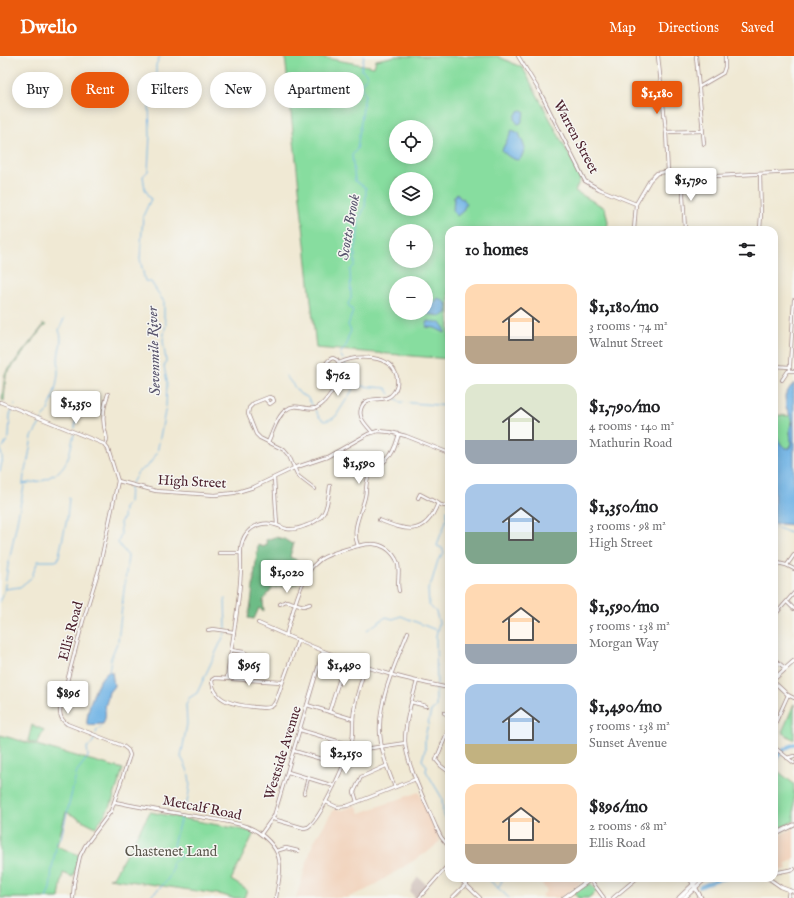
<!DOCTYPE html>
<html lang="en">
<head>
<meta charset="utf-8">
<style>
	:root { --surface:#fff; --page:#f6f6f6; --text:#202124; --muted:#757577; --accent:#ea580c }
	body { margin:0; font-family:"IM FELL English",serif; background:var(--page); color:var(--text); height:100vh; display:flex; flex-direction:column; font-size:15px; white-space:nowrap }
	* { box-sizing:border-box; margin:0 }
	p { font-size:13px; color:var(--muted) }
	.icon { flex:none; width:22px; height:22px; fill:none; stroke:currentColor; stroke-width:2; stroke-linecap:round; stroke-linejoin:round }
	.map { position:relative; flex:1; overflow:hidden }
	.side { position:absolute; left:445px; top:170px; width:333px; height:656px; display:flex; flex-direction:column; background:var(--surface); border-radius:12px; box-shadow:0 2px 10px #0003 }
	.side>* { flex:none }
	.top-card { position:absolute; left:12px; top:16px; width:373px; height:36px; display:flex; gap:8px }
	.buttons { position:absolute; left:389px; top:64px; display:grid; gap:8px }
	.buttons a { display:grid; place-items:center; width:44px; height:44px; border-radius:50%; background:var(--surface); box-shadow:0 2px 10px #0003; font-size:20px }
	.price { position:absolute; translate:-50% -34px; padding:0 9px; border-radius:4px; background:#fff; color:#222; font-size:13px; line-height:26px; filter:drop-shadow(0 1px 2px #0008) }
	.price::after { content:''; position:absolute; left:50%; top:24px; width:12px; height:9px; margin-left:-6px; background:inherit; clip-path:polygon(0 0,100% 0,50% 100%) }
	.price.active { background:var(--accent); color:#fff }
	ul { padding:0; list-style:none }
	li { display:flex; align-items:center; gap:12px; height:100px; padding:0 20px }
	li span { display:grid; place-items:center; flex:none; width:112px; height:80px; border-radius:12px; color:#555 }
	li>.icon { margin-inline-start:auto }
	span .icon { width:48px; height:48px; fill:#fffc; stroke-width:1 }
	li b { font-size:17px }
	h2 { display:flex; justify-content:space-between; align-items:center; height:48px; padding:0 20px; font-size:17px }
	.tag { padding:0 14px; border-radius:18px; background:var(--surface); box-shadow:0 2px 10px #0003; font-size:14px; line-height:36px }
	.tag.active { background:var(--accent); color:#fff }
	header { display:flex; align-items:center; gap:24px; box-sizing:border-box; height:56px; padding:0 20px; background:var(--accent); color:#fff }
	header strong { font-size:19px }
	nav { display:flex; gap:22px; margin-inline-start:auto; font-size:14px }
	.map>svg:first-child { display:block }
	.built { fill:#f2d4be }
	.industrial { fill:#cfc0ba }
	.green { fill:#87dd9f; stroke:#687e65; fill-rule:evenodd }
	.forest { fill:#6dbc86; stroke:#5c6e58 }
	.water { fill:#6fb3e5; stroke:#5c6988 }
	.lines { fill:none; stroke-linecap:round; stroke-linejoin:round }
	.stream { stroke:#6fb3e5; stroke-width:1 }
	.river { stroke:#6fb3e5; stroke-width:3.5 }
	.minor-casing { stroke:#9d8480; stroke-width:4 }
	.major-casing { stroke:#9d8480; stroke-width:5 }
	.minor { stroke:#fff; stroke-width:2.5 }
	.major { stroke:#fff; stroke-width:3.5 }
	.labels { text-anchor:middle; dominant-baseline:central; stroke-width:3; stroke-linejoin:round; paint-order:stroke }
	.street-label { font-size:14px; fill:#4a1f2b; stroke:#f6f6f2 }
	.park-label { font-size:14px; fill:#5c584e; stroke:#f6f6f2 }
	.water-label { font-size:15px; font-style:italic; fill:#57536c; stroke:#f6f6f2 }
</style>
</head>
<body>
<header>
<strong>Dwello</strong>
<nav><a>Map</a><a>Directions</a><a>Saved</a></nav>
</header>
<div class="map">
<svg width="794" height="842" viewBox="0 0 794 842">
	<rect width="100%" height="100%" fill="#f6f6f2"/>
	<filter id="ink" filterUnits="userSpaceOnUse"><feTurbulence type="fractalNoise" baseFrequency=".025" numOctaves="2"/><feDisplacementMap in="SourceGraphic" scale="8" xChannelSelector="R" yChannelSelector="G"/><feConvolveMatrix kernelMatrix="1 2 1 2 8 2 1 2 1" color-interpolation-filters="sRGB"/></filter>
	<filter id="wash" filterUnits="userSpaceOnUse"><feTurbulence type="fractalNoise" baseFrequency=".012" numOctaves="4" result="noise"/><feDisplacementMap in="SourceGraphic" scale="16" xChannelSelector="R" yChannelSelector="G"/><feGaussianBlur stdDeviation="0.9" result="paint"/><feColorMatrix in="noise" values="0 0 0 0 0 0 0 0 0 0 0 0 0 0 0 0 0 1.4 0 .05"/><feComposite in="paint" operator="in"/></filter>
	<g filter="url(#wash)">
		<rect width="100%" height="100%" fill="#f0e9d4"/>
		<!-- built -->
		<g class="built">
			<path d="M419,736l18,43 3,6 -11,10 -63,39 -20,8h-50l17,-55 21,-34 8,1 14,-5 4,8z"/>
			<path d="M794,772v31l-9,5 2,5 -13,3v-34z"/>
			<path d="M548,822h33l2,2 -1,2 -22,16h-16l-2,-3 5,-4 -5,-7z"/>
		</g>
		<!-- industrial -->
		<path class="industrial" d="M418,821l9,8 -11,13 -6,-6 3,-8z"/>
		<!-- green -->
		<g class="green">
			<path d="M285,0h30l59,11 2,-7 20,-4h101l26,12 54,102 4,8 -6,13 30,17 3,14 -1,8h-158v129l-133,-11zM396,71h30v30h-30zM396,123h30v30h-30zM396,175h30v30h-30zM396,227h30v30h-30z"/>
			<path d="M43,268l3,1 -1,2 -1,-1 -38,49 -2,26 -2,-1 3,-26 38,-48z"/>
			<path d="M774,359l17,1c1,5 -1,9 -1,14 0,6 2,11 0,18l-4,1c-12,-10 -12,-20 -12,-34z"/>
			<path d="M794,648v36l-12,-8z"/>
			<path d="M32,669l12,5 -7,14 -9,-3z"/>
			<path d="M0,679l123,34 -12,36 -15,22 -30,-15 -9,34 22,9 -6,22 -10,-4 -4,25h-59z"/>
			<path d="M774,712l20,16v37l-20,10z"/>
			<path d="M150,756l94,18 10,3 -23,47 16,10 -3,8h-12l-9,-3 -114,-17 4,-1z"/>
			<path d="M590,827l7,8 -9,7h-10l-4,-5z"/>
		</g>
		<!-- forest -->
		<path class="forest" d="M275,481l9,2 8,5 2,-1 -4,13 1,2c1,0 4,1 5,2 5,4 9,17 4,21 -2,2 -6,4 -9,5l-3,-1 -16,3 -9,13 1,10 -5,-3 -5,11 -6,-1 3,-14 7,-59 5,2 4,-2 -1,-5z"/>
		<!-- water -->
		<g class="water">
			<path d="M522,54l3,2 -4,11 -3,1c-5,-5 -3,-9 1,-13z"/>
			<path d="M512,74l7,3 6,15 -4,10 -2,2c-6,0 -14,-5 -17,-10z"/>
			<path d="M457,137l4,6 2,-1 3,5 -3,8 -6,5 -4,-5 1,-14z"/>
			<path d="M438,242c10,5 9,4 9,15l-5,3 -16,-2 1,-10 7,-1z"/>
			<path d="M428,265l13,2 4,6v4l-10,-5 -9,-1z"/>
			<path d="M794,327v142l-13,-1 -7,1v-93l7,12 5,5 4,-1 1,-5 -1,-14 2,-9 -6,-13 -1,-11 4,-7z"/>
			<path d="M107,616h5l2,14 -5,6 -3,12 -2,2c2,5 2,12 -1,18l-16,1c-1,-14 9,-44 20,-53z"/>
		</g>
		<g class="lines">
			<!-- stream -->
			<g class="stream">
				<path d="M343,303l-3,-5 7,-10 1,-7 3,-6 -3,-6 5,-14 -5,-7 3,-6 -1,-28 5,-5v-15l2,-9 2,-22 6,-12 1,-19 -11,-7 -3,-26 5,-6 8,-55 -4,-6 2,-7 4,-3v-4l-6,-4 3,-14"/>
				<path d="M345,307v14l3,8 38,3 4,6"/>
				<path d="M59,311c-4,-14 6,-24 0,-37l5,-11"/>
				<path d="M286,320l14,18 7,3 6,9"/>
				<path d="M394,341l6,5 49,4"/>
				<path d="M15,349v-1"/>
				<path d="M315,354l4,7 5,4 8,-2 4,-3 19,-30"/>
				<path d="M44,361c7,-8 15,-38 14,-48"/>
				<path d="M75,372l2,-14"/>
				<path d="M3,391l6,-10 1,-22 3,-6"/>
				<path d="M0,415c1,-6 4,-12 1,-18v-4"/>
				<path d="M24,417l4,-13 4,-23 10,-17"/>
				<path d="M57,417c13,-10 13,-24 17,-39"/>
				<path d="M42,425l13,-7"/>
				<path d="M132,427l6,-11 10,-6 9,-13 9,-47 1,-25 -3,-14 2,-6 -3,-21 3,-16 -2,-7v-15l-13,-20 -6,-1 -5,-22 3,-43 8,-17 -6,-10 -2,-13 5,-5 2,-36 -1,-31 7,-31v-8l4,-9"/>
				<path d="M23,428l17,-3"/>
				<path d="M23,428l1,-9"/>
				<path d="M448,448l1,-2"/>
				<path d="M774,472c10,0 12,5 20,6"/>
				<path d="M10,501l14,-71"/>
				<path d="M32,520l6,-15h17l3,-1 9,-41 2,-21"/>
				<path d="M5,533l15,-2 11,-9"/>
				<path d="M225,543l1,29"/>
				<path d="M0,546l4,-10 5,-33"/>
				<path d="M367,574l19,-13 7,2 8,-3 35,14"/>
				<path d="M118,585l10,-85 -10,-13 3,-9 -1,-12 3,-3 1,-11 5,-5 1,-16"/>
				<path d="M109,617l2,-15 6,-15"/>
				<path d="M437,628l-1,-48 3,-13 -3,-11 -7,-7 -1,-16 4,-8 6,-21 6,-7 -2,-5 -5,-2c3,-13 11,-22 10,-36"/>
				<path d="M436,631v20l-5,4 -6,26v13l-3,10 5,6 -1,5 16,27 1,15 3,6 3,14"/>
				<path d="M96,677l1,-3 5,-3"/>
				<path d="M185,755c5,-24 9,-32 -4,-54l6,-33 -1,-19 3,-7 8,-5 28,-60"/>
				<path d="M487,822l22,20"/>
				<path d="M498,832l4,-7 -1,-3"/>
				<path d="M46,842c7,-14 4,-15 6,-29 1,-9 4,-17 4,-26l5,-5 16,-67 11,-14 -1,-10 4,-2 4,-7"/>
				<path d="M148,842c11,-10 26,-19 24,-35l9,-7 -8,-11 8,-28"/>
			</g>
			<!-- river -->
			<g class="river">
				<path d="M774,706c5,-9 10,-13 20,-18"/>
				<path d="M700,831l16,-7 10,-2"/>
			</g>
		</g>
	</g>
	<g filter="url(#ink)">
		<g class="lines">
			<!-- minor casing -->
			<g class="minor-casing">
				<g id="minor">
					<path d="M518,0l22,36 45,89 14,8 37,15"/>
					<path d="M658,0l8,76 2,41"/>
					<path d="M696,0l8,88"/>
					<path d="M699,31l24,-14 2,-6v-11"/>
					<path d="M666,76l36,-1"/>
					<path d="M684,118l-1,21 2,35"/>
					<path d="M634,174l2,-26 14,-24 7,-7 9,-1 51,4 77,-4"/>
					<path d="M760,174l1,-16 -1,-40"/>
					<path d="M339,307c17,-8 52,-10 58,14 1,6 0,11 -3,15 -9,14 -28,0 -33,17 -3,9 6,17 11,23"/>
					<path d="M774,310l16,1"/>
					<path d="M790,314v-5l4,-65"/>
					<path d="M782,324l6,-9h6"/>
					<path d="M265,343l5,5 4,-3 -1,-3 -4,-1 -15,6 -5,5 -1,6 8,20 4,4 24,12 5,6 9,20 17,13"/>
					<path d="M0,346l104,42 4,5 10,32 -19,88 -16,52 -22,83c-2,9 -1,15 6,20l56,22 5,4 2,5 -19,56 -26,35 -5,10 -6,27 -1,15"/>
					<path d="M268,386c5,-10 9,-26 18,-32 10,-8 19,1 30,-2 7,-3 11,-9 15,-15 8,-10 15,-20 6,-33l-4,-2c-7,2 -10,10 -8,16"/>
					<path d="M105,389c4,-6 0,-12 -1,-19 -2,-12 0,-21 4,-32"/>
					<path d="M274,422l3,47"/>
					<path d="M118,425l38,10 59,4 19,-2 20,-6 40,-19 33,-11 41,-23 10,-3 12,1 16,4 43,17"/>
					<path d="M418,442l2,-4 21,11 8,2"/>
					<path d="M379,464c28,11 46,17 59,-17"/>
					<path d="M358,490c-7,-18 3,-32 7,-49 2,-8 0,-16 5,-24 4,-6 12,-8 17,-14 7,-6 9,-16 12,-25"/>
					<path d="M219,497h22"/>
					<path d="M774,506l12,3 8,4"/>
					<path d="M787,509l7,-10"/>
					<path d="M787,546l7,7"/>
					<path d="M280,548l6,-3 18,5 6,-2"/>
					<path d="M774,560l20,-23"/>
					<path d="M258,567c43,19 86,38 131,51 20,6 40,10 60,14"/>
					<path d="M208,574l5,-1 21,3"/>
					<path d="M286,579c7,-23 12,-48 26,-68 3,-3 6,-6 9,-8 9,-6 40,-15 50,-15 10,-1 20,6 25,15 6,10 0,22 3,32"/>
					<path d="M231,594l13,2 4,3"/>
					<path d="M774,603l11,9"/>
					<path d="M227,622c5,-37 13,-74 14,-111 0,-11 -2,-23 5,-33 7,-9 19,-13 30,-9 4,1 7,3 11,4 6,1 13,-1 18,-3 22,-7 22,-19 25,-40"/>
					<path d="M417,625c-5,19 -12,40 -12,60 1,23 22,64 31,86l5,10 8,10"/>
					<path d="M282,626l-67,-4 -3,2c1,22 24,25 42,27 5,0 11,2 16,0 4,-1 6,-6 7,-9l21,-58"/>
					<path d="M774,626l14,13 6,3"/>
					<path d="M447,632l2,-6"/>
					<path d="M411,646l15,4"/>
					<path d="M307,649l46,14"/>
					<path d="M329,656l17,-53"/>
					<path d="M444,657l5,2"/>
					<path d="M774,670l14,-31"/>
					<path d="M449,672l-13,32 5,6 8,6"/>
					<path d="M300,674l51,15"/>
					<path d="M774,691l20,16"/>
					<path d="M365,693l40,-6"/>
					<path d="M294,695l48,14"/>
					<path d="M787,702l7,-2"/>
					<path d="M288,716l46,14"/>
					<path d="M395,731c-8,-18 -14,-35 -15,-54 -2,-33 16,-71 28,-101"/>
					<path d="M304,737l4,-15"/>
					<path d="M115,746c24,5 48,9 72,13 20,3 42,5 61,12 11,4 24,15 29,26 6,14 1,30 -1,45"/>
					<path d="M326,746l11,5 10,-1 69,-27"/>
					<path d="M357,746l-3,-10 7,-15 25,-11"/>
					<path d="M273,763l31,9 4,-1c13,-8 40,-70 44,-86 2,-10 0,-20 2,-30 2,-15 7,-30 12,-45"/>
					<path d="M261,778l13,-18 49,-165"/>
					<path d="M276,795l10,-3 12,3"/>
					<path d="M774,817l20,-4"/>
					<path d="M459,822l21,20"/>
					<path d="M768,822l13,9 13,5"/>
					<path d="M590,823l14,19"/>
					<path d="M419,842l30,-34"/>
					<path d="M452,842l20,-20"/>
					<path d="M613,842l24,-20"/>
					<path d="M788,842l1,-8"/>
				</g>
			</g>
			<!-- major casing -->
			<g class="major-casing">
				<g id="major">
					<path d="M774,623l20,-18"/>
					<path d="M774,779l20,-10"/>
					<path d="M690,822l11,20"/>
					<path d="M564,842l28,-20"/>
					<path d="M679,842l21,-20"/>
					<path d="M684,842l22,-20"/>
				</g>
			</g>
			<!-- minor -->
			<use href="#minor" class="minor"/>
			<!-- major -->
			<use href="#major" class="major"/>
		</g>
	</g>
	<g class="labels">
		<!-- street labels -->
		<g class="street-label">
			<text transform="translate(576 81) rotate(62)">Warren Street</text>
			<text transform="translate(192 426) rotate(3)">High Street</text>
			<text transform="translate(71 575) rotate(-75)">Ellis Road</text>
			<text transform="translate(283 697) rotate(-73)">Westside Avenue</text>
			<text transform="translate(202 752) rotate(11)">Metcalf Road</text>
		</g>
		<!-- park labels -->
		<g class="park-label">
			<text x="171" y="796">Chastenet Land</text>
		</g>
		<!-- water labels -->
		<g class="water-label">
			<text transform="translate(349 171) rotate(-80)">Scotts Brook</text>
			<text transform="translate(154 295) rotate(-92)">Sevenmile River</text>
		</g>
	</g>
</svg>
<div class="buttons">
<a><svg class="icon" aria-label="locate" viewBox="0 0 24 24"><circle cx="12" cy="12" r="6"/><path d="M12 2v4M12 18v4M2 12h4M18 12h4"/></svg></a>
<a><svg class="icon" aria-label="layers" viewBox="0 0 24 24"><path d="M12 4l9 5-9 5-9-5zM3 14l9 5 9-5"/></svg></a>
<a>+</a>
<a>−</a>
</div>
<b class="price active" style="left:657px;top:59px">$1,180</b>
<b class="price" style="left:691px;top:146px">$1,790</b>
<b class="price" style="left:338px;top:341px">$762</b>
<b class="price" style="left:76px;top:369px">$1,350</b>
<b class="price" style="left:359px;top:429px">$1,590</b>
<b class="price" style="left:287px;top:538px">$1,020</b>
<b class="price" style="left:249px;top:631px">$965</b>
<b class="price" style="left:344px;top:631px">$1,490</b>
<b class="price" style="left:68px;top:659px">$896</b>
<b class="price" style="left:346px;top:719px">$2,150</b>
<div class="top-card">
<a class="tag">Buy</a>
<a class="tag active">Rent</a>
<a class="tag">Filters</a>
<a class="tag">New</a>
<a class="tag">Apartment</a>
</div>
<section class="side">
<h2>10 homes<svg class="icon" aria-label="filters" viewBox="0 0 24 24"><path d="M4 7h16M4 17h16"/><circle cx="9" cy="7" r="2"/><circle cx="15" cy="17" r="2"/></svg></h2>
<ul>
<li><span style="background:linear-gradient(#ffd9b3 65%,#b9a48a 0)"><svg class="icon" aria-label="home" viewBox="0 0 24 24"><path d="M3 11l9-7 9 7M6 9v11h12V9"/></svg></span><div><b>$1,180/mo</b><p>3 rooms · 74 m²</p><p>Walnut Street</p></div></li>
<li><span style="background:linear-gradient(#dfe7d0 70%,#9aa5b1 0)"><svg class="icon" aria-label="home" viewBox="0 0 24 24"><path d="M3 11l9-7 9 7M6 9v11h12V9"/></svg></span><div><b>$1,790/mo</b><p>4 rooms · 140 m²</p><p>Mathurin Road</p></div></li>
<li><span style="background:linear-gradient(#a9c7e8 60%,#7fa58c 0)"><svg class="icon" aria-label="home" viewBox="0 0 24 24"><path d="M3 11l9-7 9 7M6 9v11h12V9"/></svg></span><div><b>$1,350/mo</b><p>3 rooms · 98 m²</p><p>High Street</p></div></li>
<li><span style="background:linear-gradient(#ffd9b3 75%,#9aa5b1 0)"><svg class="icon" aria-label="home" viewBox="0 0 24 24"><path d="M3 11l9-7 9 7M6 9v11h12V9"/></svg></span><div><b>$1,590/mo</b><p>5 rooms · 138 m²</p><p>Morgan Way</p></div></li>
<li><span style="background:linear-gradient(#a9c7e8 75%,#c2b280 0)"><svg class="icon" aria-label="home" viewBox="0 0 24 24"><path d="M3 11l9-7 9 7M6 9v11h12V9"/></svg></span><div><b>$1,490/mo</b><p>5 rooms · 138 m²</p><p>Sunset Avenue</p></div></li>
<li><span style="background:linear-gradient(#ffd9b3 75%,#b9a48a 0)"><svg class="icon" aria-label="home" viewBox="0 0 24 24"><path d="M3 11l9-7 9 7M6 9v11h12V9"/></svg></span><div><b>$896/mo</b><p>2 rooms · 68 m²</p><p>Ellis Road</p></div></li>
</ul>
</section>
</div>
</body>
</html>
